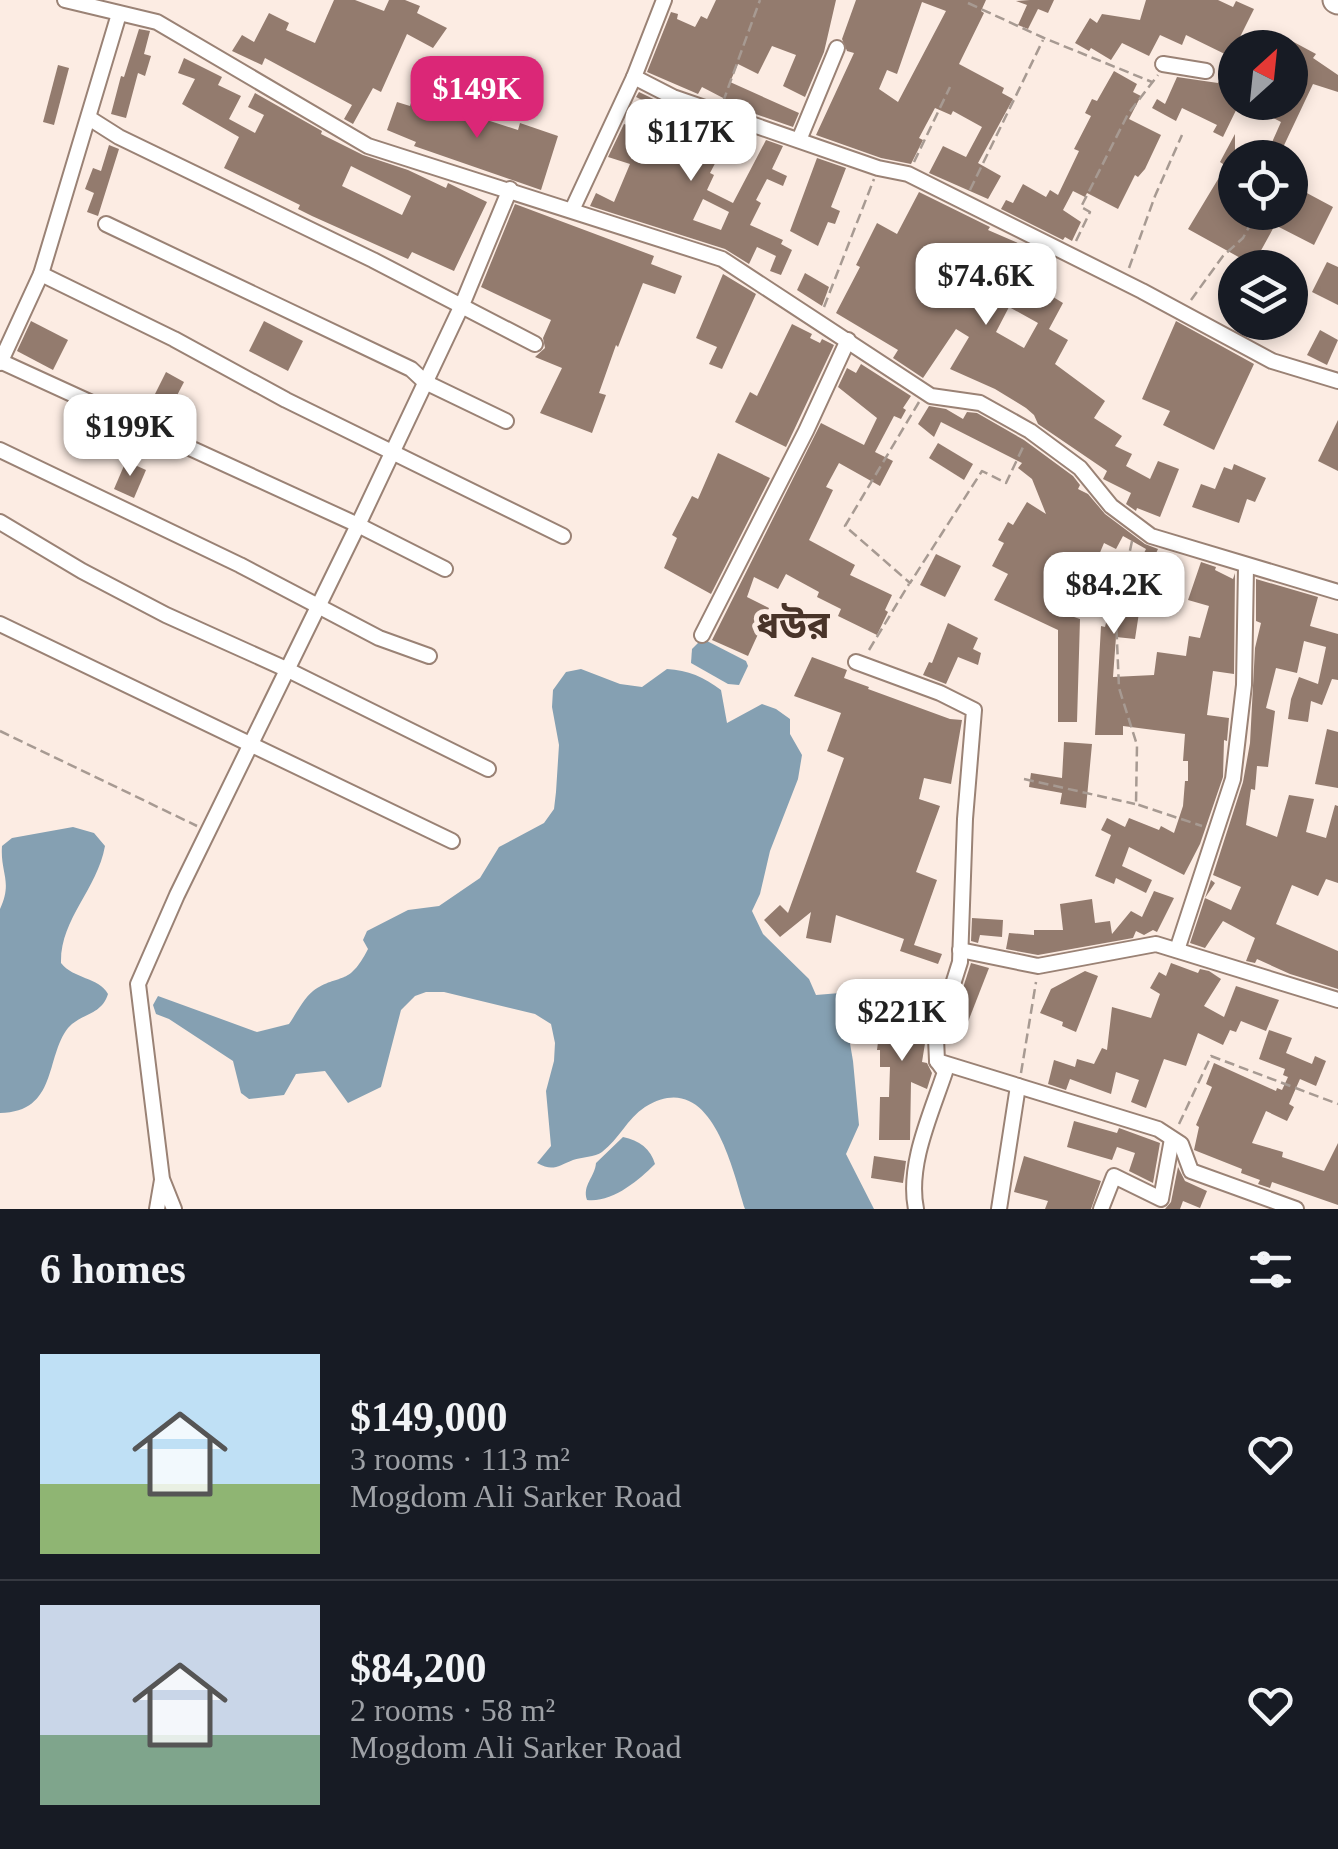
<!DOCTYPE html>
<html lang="en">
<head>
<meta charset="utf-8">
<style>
	:root { --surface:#171b24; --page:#20242c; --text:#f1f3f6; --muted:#9ea1a6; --line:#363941; --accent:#db2777 }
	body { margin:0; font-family:"Times New Roman","Noto Sans Bengali",serif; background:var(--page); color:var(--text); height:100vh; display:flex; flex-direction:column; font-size:38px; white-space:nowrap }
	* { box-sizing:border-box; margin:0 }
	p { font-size:32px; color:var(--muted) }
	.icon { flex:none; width:55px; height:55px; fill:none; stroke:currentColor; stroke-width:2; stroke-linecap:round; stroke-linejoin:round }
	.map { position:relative; height:1209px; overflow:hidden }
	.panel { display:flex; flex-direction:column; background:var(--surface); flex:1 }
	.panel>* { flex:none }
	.needle { width:65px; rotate:27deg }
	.tools { position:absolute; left:1218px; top:30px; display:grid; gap:20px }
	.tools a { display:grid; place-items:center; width:90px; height:90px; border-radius:50%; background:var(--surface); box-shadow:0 5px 15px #0003; font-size:50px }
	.price { position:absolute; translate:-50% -85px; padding:0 22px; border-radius:20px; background:#fff; color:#222; font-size:32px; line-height:65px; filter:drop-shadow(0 2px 5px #0008) }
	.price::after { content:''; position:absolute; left:50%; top:60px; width:30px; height:22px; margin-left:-15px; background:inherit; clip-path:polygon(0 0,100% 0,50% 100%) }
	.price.active { background:var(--accent); color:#fff }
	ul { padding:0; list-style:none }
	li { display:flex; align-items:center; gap:30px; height:250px; padding:0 40px }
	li+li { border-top:2px solid var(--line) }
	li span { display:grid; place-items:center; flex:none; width:280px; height:200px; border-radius:0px; color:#555 }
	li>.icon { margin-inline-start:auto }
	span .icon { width:120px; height:120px; fill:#fffc; stroke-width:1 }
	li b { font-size:42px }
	h2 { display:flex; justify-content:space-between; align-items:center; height:120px; padding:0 40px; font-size:42px }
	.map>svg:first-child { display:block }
	.water { fill:#85a0b2 }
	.building { fill:#937b6e; fill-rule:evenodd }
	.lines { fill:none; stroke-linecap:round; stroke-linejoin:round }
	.street-casing { stroke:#9a8275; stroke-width:18 }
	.highway-casing { stroke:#9a8275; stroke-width:29 }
	.path { stroke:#a79a92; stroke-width:2.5; stroke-dasharray:10 5; stroke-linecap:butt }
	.street { stroke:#fff; stroke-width:14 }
	.highway { stroke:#fff; stroke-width:25 }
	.labels { text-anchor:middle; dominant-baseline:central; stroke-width:10; stroke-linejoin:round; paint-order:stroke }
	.district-label { font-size:38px; font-weight:bold; fill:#493429; stroke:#fcece3 }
</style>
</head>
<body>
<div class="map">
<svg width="1338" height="1209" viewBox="0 0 1338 1209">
	<rect width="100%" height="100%" fill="#fcece3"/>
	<!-- water -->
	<g class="water">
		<path d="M700,641h7l39,20 2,5 -9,19 -11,-1 -37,-21 1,-14z"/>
		<path d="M581,669l39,15 22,3 25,-18c21,1 37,8 54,21l6,33 35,-19 14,5 14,10v15l12,21 -4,24 -28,72 -10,43 -8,17 11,23 46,45 7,16 24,-2 2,3 11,65 6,64 -13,29 28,55h-129c-13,-41 -34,-143 -100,-102 -18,12 -26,32 -43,45 -7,5 -20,5 -29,8 -15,6 -20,12 -36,3l14,-17 -5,-55 8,-30 1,-18 -4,-19 -16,-10 -91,-22h-18l-11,4 -14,14 -20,77 -33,16 -23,-32 -29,3 -12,21 -35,4 -8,-6 -8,-32 -64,-42 -13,-5 -3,-9 5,-9 99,36 32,-8c7,-10 15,-26 24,-33 27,-19 35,-3 55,-42l-5,-9 4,-9 41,-21 31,-4 41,-28 19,-31 45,-24 10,-14 2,-17 3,-47 -7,-38 1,-17 13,-18z"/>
		<path d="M73,827l21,6 11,13c-8,44 -45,73 -44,117 12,16 38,14 47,31 -7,22 -27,19 -40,34 -23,29 -10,84 -68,85v-204c13,-28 0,-36 2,-63l10,-8z"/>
		<path d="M623,1137c16,3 28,12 32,27 -17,17 -43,39 -68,36 -5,-15 8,-23 9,-37z"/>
	</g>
	<!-- building -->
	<g class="building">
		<path d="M334,0h21l29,11 5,-11h16l15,6 -3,7 30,15 -14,20 -26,-14 -26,58 -8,-4 -20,36 -9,-5 8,-14 -87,-47 -3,7 -30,-14 10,-16 12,7 15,-29 20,10 -3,7 29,13z"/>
		<path d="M716,0h120l-12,52 -19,45 -22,-11 13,-31 -24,-9 -14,28 -20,-10 -8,18 69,31 -6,14 -43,-15 -48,-25 -4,7 -51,-22 24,-60 7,2 -1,5 18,8 6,-11 6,3z"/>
		<path d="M856,0h130l-5,11 3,2 -25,51 45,24 -2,5 11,6 -35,64 23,13 -13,23 -59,-26 14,-27 23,11 16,-30 -29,-16 -2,4 -16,-7 -16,30 4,2 -12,24 -30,-6 -65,-23 38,-82 -7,-2 -5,-12zM922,2l24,9 -48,91 -19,-13 8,-19 10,4z"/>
		<path d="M1030,0h24l-6,13 -10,-4 -10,20 -10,-4 9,-20 -11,-4z"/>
		<path d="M1146,0h72l15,7 3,-6 18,8 -19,38v12l-49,-24 -4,10 -22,-10 -11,21 -27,-13 -11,17 -20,-12 -2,3 -14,-8 15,-25 7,5 5,-9 38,6z"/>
		<path d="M139,29l11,2 -6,23 7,2 -6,20 -7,-3 -12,45 -15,-4 10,-38 3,1z"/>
		<path d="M1290,40l26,14 -3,4 25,17v17l-25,-8 -35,74h-13l16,-36 -39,-20h48z"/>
		<path d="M184,58l38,19 -4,8 23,11 -12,23 26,14 9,-18 -16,-8 7,-14 67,38 -1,3 42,21 45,15 38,18 2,-5 39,19 -33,69 -42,-19 -4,7 -96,-43 -14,-7 2,-4 -76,-37 15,-31 -57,-33 13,-25 -17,-6zM351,166l60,30 -9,19 -60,-29z"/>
		<path d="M58,65l11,3 -15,57 -11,-3z"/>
		<path d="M1114,71l23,13 -4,8 8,4 -12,23 32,16 -16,34 -7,8 -3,-2 -17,34 -31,-16 -2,4 -12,-6 -10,19 18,12 -9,19 -7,-4 -2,3 -62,-31 5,-9 7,3 10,-19 23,13 4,-7 8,5 21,-44 -5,-2 17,-33 -6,-3 7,-14 5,2z"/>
		<path d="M1221,76l14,7v19h5l-17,35 -10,-5 4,-7 -35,-17 -6,13 -24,-13 5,-9 8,5 12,-27 41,6z"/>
		<path d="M639,92l31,15 63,22 -23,44 4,2 -7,15 26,13 33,-63 17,6 -11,23 15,7 -4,10 -16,-7 -11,21 5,3 -11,22 33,15 -2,4 11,6 -11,25 -11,-4 6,-15 -19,-9 -8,17 -24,-15 -135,-43 6,-13 18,9 16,-38 -22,-7 16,-33 21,7 11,-24 -20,-10zM703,199l26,13 -8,18 -28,-10z"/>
		<path d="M413,96l105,34 2,-7 38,13 -17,54 -127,-44 2,-4 -29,-12 10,-28 13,4z"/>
		<path d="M1235,134v78h55v-28l43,23 -19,38 -39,-20 -22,40 -65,-36 38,-63 -6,-4z"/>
		<path d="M109,145l10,4 -21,67 -11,-4 7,-19 -9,-4 8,-21 8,3z"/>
		<path d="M817,158l29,10 -15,39 9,4 -5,13 -7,-2 -10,24 -28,-15z"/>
		<path d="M919,192l71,35 -2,3 62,27 -15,29 28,17 -14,26 19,11 -13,24 50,37 -11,17 28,18 -7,10 17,8 -6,12 24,13 8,-18 21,8 -19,48 -23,-9 -1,3 -10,-7 5,-11 -28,-14 4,-8 -69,-47 -4,-9 -8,-7 -31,-19 -45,-20 19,-32 -13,-8 -33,49 -30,-20 5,-8 -62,-37 24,-46 -4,-2 21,-42 20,11zM1009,307l29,16 -14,25 -28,-16z"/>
		<path d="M515,204l139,52 -3,8 31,12 -7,18 -32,-11 -25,64 -2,-2 -17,48 7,2 -14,38 -52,-20 22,-45 -27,-11 10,-9 -2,-10 8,-18 -70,-33z"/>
		<path d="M1327,262l11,5v38l-26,-13z"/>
		<path d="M805,273l24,14 -7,19 -25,-16z"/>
		<path d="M723,274l33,20 -34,75 -13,-5 8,-17 -21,-9z"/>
		<path d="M31,321l37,19 -15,30 -36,-19z"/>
		<path d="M264,321l39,20 -15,30 -39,-20z"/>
		<path d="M1176,321l78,43 -40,86 -51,-25 7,-14 -28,-12z"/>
		<path d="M792,324l20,10 -2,4 10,5 2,-4 12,6 -48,102 -51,-25 15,-30 7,4z"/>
		<path d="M1320,330l18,10 -11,25 -20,-10z"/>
		<path d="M861,364l50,32 -8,12 3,2 -5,9 -7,-3 -19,36 18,9 -13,25 -41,-23 -13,24 7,3 -24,50 46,25 -5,10 42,20 -7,15 3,2 -11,23 -39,-19 3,-7 -24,-12 2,-5 -33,-18 -8,15 -24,-12 -7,20 22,11 -4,10 10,5 -7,14 -9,-5 -11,24 -36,-16 109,-217 43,22 13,-27 -39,-31 9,-19 9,5z"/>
		<path d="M166,372l18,10 -13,25 -18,-9z"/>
		<path d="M929,406l17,3 17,10 4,-7 10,1 47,27 49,36 7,9 -2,4 10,5 17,20 40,30 13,5 -14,30 7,3 -4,13 -5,-2 -7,46 -19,-2 -3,40 41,-2 3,-23 29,4 3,-20 11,2 9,-32 -21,-6 13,-38 15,5 -1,3 18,9 2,-6 -1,101 -21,-3 -6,44 22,3 -2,23 -3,-1 -1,37 -23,67 -16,31 -55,-28 -7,19 30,14 -6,13 -30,-15 -2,6 -19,-8 16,-41 -10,-5 6,-12 18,9 4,-9 30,12 2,-4 13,7 9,-27 2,-25h3v-20h-5l2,-27 -62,-8v9h-28l6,-109 4,1 10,-41 -32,-15 -3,23 -9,22 9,3 -3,103h-19v-92l-64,-30 14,-26 -16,-8 12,-23 -6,-3 10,-18 5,3 14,-23 19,12 -14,-35 -14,-11 4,-5 -81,-41 -7,15 -16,-13zM1123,536l23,13 -13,27 -9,-1 -28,-13 8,-19 12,6z"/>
		<path d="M1338,420v51l-20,-10z"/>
		<path d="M938,443l35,21 -9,16 -35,-22z"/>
		<path d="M718,453l52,25 -59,116 -47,-26 13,-30 -5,-3 20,-39 6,3z"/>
		<path d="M126,461l20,9 -12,28 -20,-9z"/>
		<path d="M1234,464l32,14 -11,24 -8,-3 -8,24 -47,-16 9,-23 14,5 9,-22 8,3z"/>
		<path d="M936,554l25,12 -16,31 -25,-12z"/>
		<path d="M1256,579l62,18 -8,29 28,8v46l-6,-1 -10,26 -11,-4 -3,21 -20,-3 3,-20 8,-22 19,7 8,-37 -22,-6 -7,32 -21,-5 -10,40 9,3 -7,56 -11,-1 -2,24 -4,-1 -5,36 31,12 12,-42 25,4 -8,33 20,6 9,-33 3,1v77l-12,-4 -8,17 -26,-11 -16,39 62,27v38l-48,-15 -33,-15 -2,4 -9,-2 9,-23 -32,-17 -18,27 -15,-5 21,-63 4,3 -10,15 26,12 10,-23 -28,-12 30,-93 7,-39 5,-95 6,-25 -5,-2z"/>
		<path d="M948,623l30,15 -5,11 8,4 -3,12 -20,-8 -12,27 -23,-9 6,-13 3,1z"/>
		<path d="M812,657l35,13 -3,8 25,9 -1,2 82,30 12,1 -11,64 -27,-6 -5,21 21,7 -24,66 21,8 -23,65 28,9 -4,10 -38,-13 4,-12 -68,-24 -5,28 -25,-5 5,-26 -31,25 -16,-17 16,-15 8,8 56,-155 -17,-7 14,-38 -47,-17z"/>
		<path d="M1327,729l11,3v56l-23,-4z"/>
		<path d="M1064,742l28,2 -6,64 -26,-4 2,-11 -33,-6 2,-14 31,5z"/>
		<path d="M1154,891l20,7 -17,34 -4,-2 -9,5 -8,-4 -3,7 -95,17 -32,-6 3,-16 25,2v-5h29l-3,-26 32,-5 3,24 15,-2 2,13 19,-23 11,6z"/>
		<path d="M972,918l31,2 -1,17 -22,-2 -2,8 -7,-2z"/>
		<path d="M971,963l18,5 -23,59 -14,-5z"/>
		<path d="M1171,963l27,10 2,-4 9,2 12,8 -17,27 20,11 12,-31 43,14 -13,31 -25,-10 -5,11 -6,-2 -7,15 -25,-12 -12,33 -22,-7 -18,49 -15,-6 8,-22 -23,-8 -5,22 -41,-15 -4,11 -18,-6 6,-24 21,7 2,-8 17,5 8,-16 5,2 5,-43 39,11 9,-24 -10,-6 9,-16 7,4z"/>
		<path d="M1085,971l13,5 -22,56 -14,-6 1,-4 -23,-9 11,-24z"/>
		<path d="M913,997l18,9 -9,56 5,1 5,10 -5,16 -16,-7 -1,58h-31l1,-43h9l1,-30h-10v-17h-3l6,-47 26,3z"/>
		<path d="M1269,1030l23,8 -6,15 26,11 3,-8 11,5 -10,25 -16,-7 -11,25 5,3 -7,14 -21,-10 -14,32 31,9 -1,5 42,14 14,-28v62l-66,-23 -2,6 -12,-4 2,-4 -19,-7 1,-4 -48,-19 5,-23 -3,-2 16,-38 -6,-3 8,-21 62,28 1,-3 5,2 6,-13 -5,-2 2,-6 -26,-10z"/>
		<path d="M1074,1121l43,12 2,-5 41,15 -7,40 -24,-12 6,-18 -18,-6 -5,13 -45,-13z"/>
		<path d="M874,1156l32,5 -3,22 -32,-5z"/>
		<path d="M1024,1156l77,25 -10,28h-46l3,-8 -34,-9z"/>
		<path d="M1178,1167l7,14 22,10 -7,17 -17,-7 -3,8h-15l6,-7z"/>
	</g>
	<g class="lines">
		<!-- street casing -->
		<g class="street-casing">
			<g id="street">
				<path d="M65,0l92,22 211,124 354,113 209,137 49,7 50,28 50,37 31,38 40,30 187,56"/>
				<path d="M664,0l-30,77 39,20 205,71 30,6 234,117 130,70 66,20"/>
				<path d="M1163,64l43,7"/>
				<path d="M89,118l30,19 254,123 162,84"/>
				<path d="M799,140l38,-92"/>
				<path d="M572,210l62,-133"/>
				<path d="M106,224l305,145 14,13 81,39"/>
				<path d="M41,274l133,65 112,61 277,136"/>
				<path d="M0,361l358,164 87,44"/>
				<path d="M0,363l41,-89 78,-260"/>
				<path d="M0,450l240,115 139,73 50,18"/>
				<path d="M0,522l82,49 84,44 120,54 202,100"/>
				<path d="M0,624l452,217"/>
				<path d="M702,635l104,-204 42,-91"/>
				<path d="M856,662l84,31 34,17 -9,109 -5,143 -24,76 1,23 221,68 23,15 10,27 105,38"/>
				<path d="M960,950l78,16 118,-22 182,56"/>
				<path d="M1177,950l56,-171 11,-94 2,-118"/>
				<path d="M157,1209l5,-29"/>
				<path d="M174,1209l-12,-30 -24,-195 39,-89 181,-370 104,-220 48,-116"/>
				<path d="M916,1209c-9,-44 15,-95 29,-137l-8,-11"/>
				<path d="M999,1209l19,-123"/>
				<path d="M1101,1209l13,-33 47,23 11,-60"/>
			</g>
		</g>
		<!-- highway casing -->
		<g class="highway-casing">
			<path id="highway" d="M1336,0l2,1"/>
		</g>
		<!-- path -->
		<g class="path">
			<path d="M968,3l76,35 108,44"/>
			<path d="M723,102l37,-102"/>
			<path d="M914,162l36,-75"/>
			<path d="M970,190l73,-150"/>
			<path d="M1076,241l14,-29 -9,-5 47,-93 30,-39"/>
			<path d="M1129,268l26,-72 27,-61"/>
			<path d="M1191,300l32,-44 20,-18 14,-26"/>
			<path d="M824,307l50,-128"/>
			<path d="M919,402l-74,124 65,57 72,-112 24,12 18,-38"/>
			<path d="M1132,541l-16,77 3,70 18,57 -1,59 66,22"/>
			<path d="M869,650l40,-66"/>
			<path d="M0,731l197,95"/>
			<path d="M1024,779l111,25"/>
			<path d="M1021,1073l15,-91"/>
			<path d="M1179,1124l32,-68 127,48"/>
		</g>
		<!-- street -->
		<use href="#street" class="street"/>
		<!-- highway -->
		<use href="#highway" class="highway"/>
	</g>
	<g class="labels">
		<!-- district labels -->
		<g class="district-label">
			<text x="793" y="625">ধউর</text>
		</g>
	</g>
</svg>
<div class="tools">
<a><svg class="needle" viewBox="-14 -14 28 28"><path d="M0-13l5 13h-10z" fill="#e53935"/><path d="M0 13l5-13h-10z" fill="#9ea1a6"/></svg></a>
<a><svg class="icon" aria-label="locate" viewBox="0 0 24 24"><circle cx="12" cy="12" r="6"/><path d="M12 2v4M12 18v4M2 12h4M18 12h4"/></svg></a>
<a><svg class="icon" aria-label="layers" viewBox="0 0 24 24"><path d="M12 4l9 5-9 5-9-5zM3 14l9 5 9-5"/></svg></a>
</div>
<b class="price active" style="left:477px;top:141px">$149K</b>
<b class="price" style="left:691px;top:184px">$117K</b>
<b class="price" style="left:986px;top:328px">$74.6K</b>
<b class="price" style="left:130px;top:479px">$199K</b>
<b class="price" style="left:1114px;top:637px">$84.2K</b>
<b class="price" style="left:902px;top:1064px">$221K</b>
</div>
<section class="panel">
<h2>6 homes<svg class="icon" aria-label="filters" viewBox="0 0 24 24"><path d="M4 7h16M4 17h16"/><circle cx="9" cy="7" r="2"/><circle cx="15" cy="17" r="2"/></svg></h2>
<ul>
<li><span style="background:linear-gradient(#bfe0f5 65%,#8fb573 0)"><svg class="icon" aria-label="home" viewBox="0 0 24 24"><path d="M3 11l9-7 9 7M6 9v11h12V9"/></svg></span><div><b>$149,000</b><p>3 rooms · 113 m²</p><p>Mogdom Ali Sarker Road</p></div><svg class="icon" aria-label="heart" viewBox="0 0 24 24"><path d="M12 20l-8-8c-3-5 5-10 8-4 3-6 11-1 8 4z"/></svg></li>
<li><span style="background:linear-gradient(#c9d6e8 65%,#7fa58c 0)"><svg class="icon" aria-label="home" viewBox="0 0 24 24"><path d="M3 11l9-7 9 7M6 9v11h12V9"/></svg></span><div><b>$84,200</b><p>2 rooms · 58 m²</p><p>Mogdom Ali Sarker Road</p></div><svg class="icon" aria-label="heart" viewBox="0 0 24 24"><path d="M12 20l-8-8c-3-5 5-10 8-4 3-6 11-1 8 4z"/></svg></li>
</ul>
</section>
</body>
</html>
